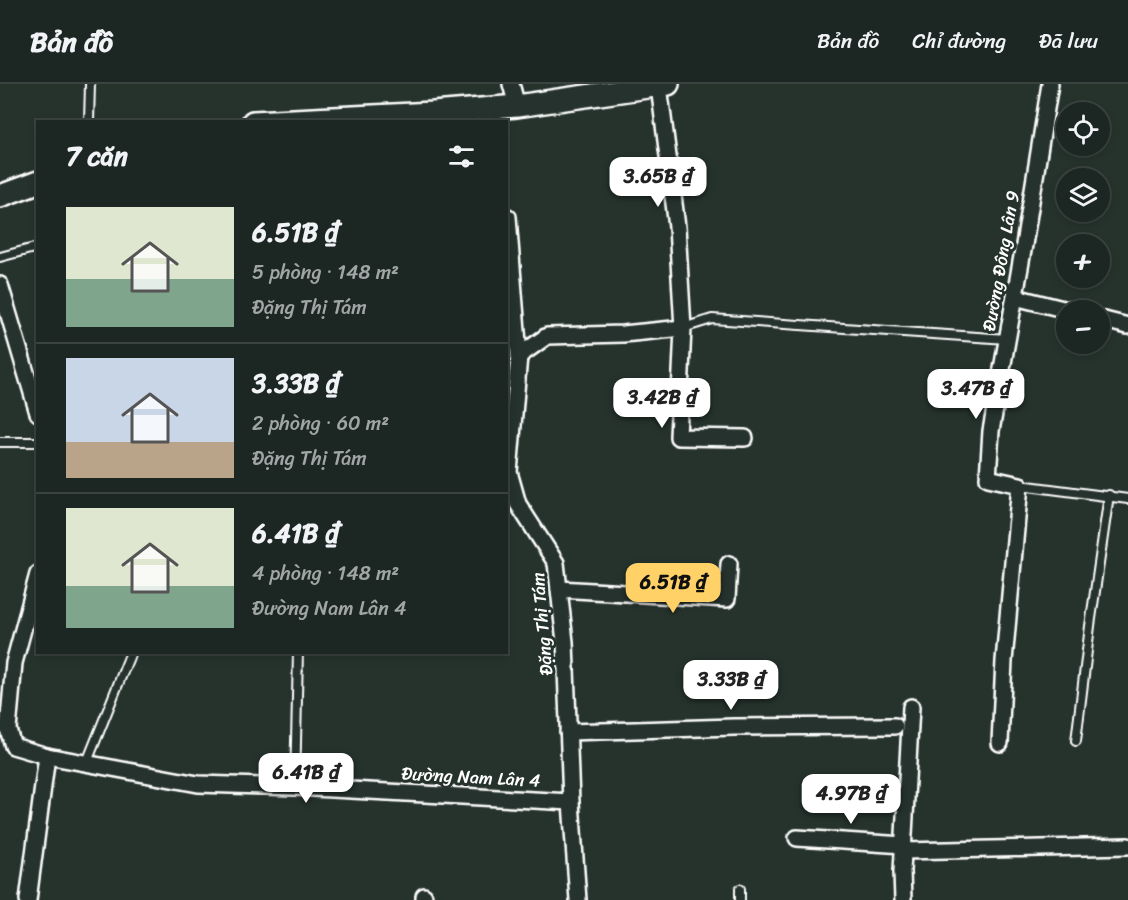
<!DOCTYPE html>
<html lang="vi">
<head>
<meta charset="utf-8">
<style>
	:root { --surface:#1c2622; --page:#29322f; --text:#f1f3f6; --muted:#a0a5a5; --line:#3a4340; --accent:#ffd166 }
	body { margin:0; font-family:Sriracha,sans-serif; background:var(--page); color:var(--text); height:100vh; display:flex; flex-direction:column; font-size:22px; white-space:nowrap }
	* { box-sizing:border-box; margin:0 }
	p { font-size:20px; color:var(--muted) }
	.icon { flex:none; width:33px; height:33px; fill:none; stroke:currentColor; stroke-width:2; stroke-linecap:round; stroke-linejoin:round }
	.map { position:relative; flex:1; overflow:hidden }
	.details { position:absolute; left:36px; top:36px; width:472px; height:534px; display:flex; flex-direction:column; background:var(--surface); border-radius:0px; box-shadow:0 3px 9px #0003,0 0 0 2px var(--line) }
	.details>* { flex:none }
	.controls { position:absolute; left:1056px; top:18px; display:grid; gap:12px }
	.controls a { display:grid; place-items:center; width:54px; height:54px; border-radius:50%; background:var(--surface); box-shadow:0 3px 9px #0003,0 0 0 2px var(--line); font-size:30px }
	.price { position:absolute; translate:-50% -51px; padding:0 14px; border-radius:12px; background:#fff; color:#222; font-size:20px; line-height:39px; filter:drop-shadow(0 2px 3px #0008) }
	.price::after { content:''; position:absolute; left:50%; top:36px; width:18px; height:14px; margin-left:-9px; background:inherit; clip-path:polygon(0 0,100% 0,50% 100%) }
	.price.current { background:var(--accent); color:#111 }
	ul { padding:0; list-style:none }
	li { display:flex; align-items:center; gap:18px; height:150px; padding:0 30px }
	li+li { border-top:2px solid var(--line) }
	li span { display:grid; place-items:center; flex:none; width:168px; height:120px; border-radius:0px; color:#555 }
	li>.icon { margin-inline-start:auto }
	span .icon { width:72px; height:72px; fill:#fffc; stroke-width:1 }
	li b { font-size:26px }
	h2 { display:flex; justify-content:space-between; align-items:center; height:72px; padding:0 30px; font-size:26px }
	header { display:flex; align-items:center; gap:36px; box-sizing:border-box; height:84px; padding:0 30px; background:var(--surface); border-bottom:2px solid var(--line) }
	header strong { font-size:28px }
	nav { display:flex; gap:33px; margin-inline-start:auto; font-size:21px }
	.map>svg:first-child { display:block }
	.lines { fill:none; stroke-linecap:round; stroke-linejoin:round }
	.lane-casing { stroke:#fff; stroke-width:12 }
	.street-casing { stroke:#fff; stroke-width:20 }
	.secondary-casing { stroke:#fff; stroke-width:26 }
	.lane { stroke:#26332d; stroke-width:8 }
	.street { stroke:#26332d; stroke-width:15 }
	.secondary { stroke:#26332d; stroke-width:21 }
	.labels { text-anchor:middle; dominant-baseline:central; stroke-width:6; stroke-linejoin:round; paint-order:stroke }
	.street-label { font-size:18px; fill:#fff; stroke:#26332d }
</style>
</head>
<body>
<header>
<strong>Bản đồ</strong>
<nav><a>Bản đồ</a><a>Chỉ đường</a><a>Đã lưu</a></nav>
</header>
<div class="map">
<svg width="1128" height="816" viewBox="0 0 1128 816">
	<rect width="100%" height="100%" fill="#26332d"/>
	<filter id="ink" filterUnits="userSpaceOnUse"><feTurbulence type="fractalNoise" baseFrequency=".0167" numOctaves="2"/><feDisplacementMap in="SourceGraphic" scale="12" xChannelSelector="R" yChannelSelector="G"/><feConvolveMatrix kernelMatrix="1 2 1 2 8 2 1 2 1" color-interpolation-filters="sRGB"/></filter>
	<g filter="url(#ink)">
		<g class="lines">
			<!-- lane casing -->
			<g class="lane-casing">
				<g id="lane">
					<path d="M89,38l1,-38"/>
					<path d="M0,173l38,-10"/>
					<path d="M683,244l29,-9 295,20"/>
					<path d="M0,358h38"/>
					<path d="M1020,401l108,14"/>
					<path d="M1076,657l14,-115 19,-131"/>
					<path d="M87,678l44,-110"/>
					<path d="M295,703l3,-135"/>
					<path d="M740,816v-11"/>
				</g>
			</g>
			<!-- street casing -->
			<g class="street-casing">
				<g id="street">
					<path d="M511,0l6,22"/>
					<path d="M659,2l18,141 6,101 -5,109 67,1"/>
					<path d="M508,133l11,139 -10,116 9,32 38,59 9,79 6,160 7,98"/>
					<path d="M0,201l38,128"/>
					<path d="M1015,213l52,13"/>
					<path d="M1100,235l28,7"/>
					<path d="M519,272l28,-20 76,-2 60,-6"/>
					<path d="M38,490l-24,89 -6,66 5,17 34,10 151,28 97,3 276,15"/>
					<path d="M559,505l168,10 2,-35"/>
					<path d="M568,648l166,-5 161,-1"/>
					<path d="M1000,659l4,-82 16,-176 -32,-7 3,-47 33,-186 26,-161"/>
					<path d="M797,754l107,7"/>
					<path d="M903,767l225,-5"/>
					<path d="M28,816l19,-144"/>
					<path d="M424,816v-4"/>
					<path d="M903,816l-1,-29 9,-164"/>
				</g>
			</g>
			<!-- secondary casing -->
			<g class="secondary-casing">
				<g id="secondary">
					<path d="M253,38l180,-9 84,-7 151,-22"/>
					<path d="M0,112l38,-14"/>
				</g>
			</g>
			<!-- lane -->
			<use href="#lane" class="lane"/>
			<!-- street -->
			<use href="#street" class="street"/>
			<!-- secondary -->
			<use href="#secondary" class="secondary"/>
		</g>
	</g>
	<g class="labels">
		<!-- street labels -->
		<g class="street-label">
			<text transform="translate(1001 177) rotate(-80)">Đường Đông Lân 9</text>
			<text transform="translate(542 540) rotate(-95)">Đặng Thị Tám</text>
			<text transform="translate(471 693) rotate(3)">Đường Nam Lân 4</text>
		</g>
	</g>
</svg>
<div class="controls">
<a><svg class="icon" aria-label="locate" viewBox="0 0 24 24"><circle cx="12" cy="12" r="6"/><path d="M12 2v4M12 18v4M2 12h4M18 12h4"/></svg></a>
<a><svg class="icon" aria-label="layers" viewBox="0 0 24 24"><path d="M12 4l9 5-9 5-9-5zM3 14l9 5 9-5"/></svg></a>
<a>+</a>
<a>−</a>
</div>
<b class="price" style="left:658px;top:124px">3.65B ₫</b>
<b class="price" style="left:976px;top:336px">3.47B ₫</b>
<b class="price" style="left:662px;top:345px">3.42B ₫</b>
<b class="price current" style="left:673px;top:530px">6.51B ₫</b>
<b class="price" style="left:731px;top:627px">3.33B ₫</b>
<b class="price" style="left:306px;top:720px">6.41B ₫</b>
<b class="price" style="left:851px;top:741px">4.97B ₫</b>
<section class="details">
<h2>7 căn<svg class="icon" aria-label="filters" viewBox="0 0 24 24"><path d="M4 7h16M4 17h16"/><circle cx="9" cy="7" r="2"/><circle cx="15" cy="17" r="2"/></svg></h2>
<ul>
<li><span style="background:linear-gradient(#dfe7d0 60%,#7fa58c 0)"><svg class="icon" aria-label="home" viewBox="0 0 24 24"><path d="M3 11l9-7 9 7M6 9v11h12V9"/></svg></span><div><b>6.51B ₫</b><p>5 phòng · 148 m²</p><p>Đặng Thị Tám</p></div></li>
<li><span style="background:linear-gradient(#c9d6e8 70%,#b9a48a 0)"><svg class="icon" aria-label="home" viewBox="0 0 24 24"><path d="M3 11l9-7 9 7M6 9v11h12V9"/></svg></span><div><b>3.33B ₫</b><p>2 phòng · 60 m²</p><p>Đặng Thị Tám</p></div></li>
<li><span style="background:linear-gradient(#dfe7d0 65%,#7fa58c 0)"><svg class="icon" aria-label="home" viewBox="0 0 24 24"><path d="M3 11l9-7 9 7M6 9v11h12V9"/></svg></span><div><b>6.41B ₫</b><p>4 phòng · 148 m²</p><p>Đường Nam Lân 4</p></div></li>
</ul>
</section>
</div>
</body>
</html>
